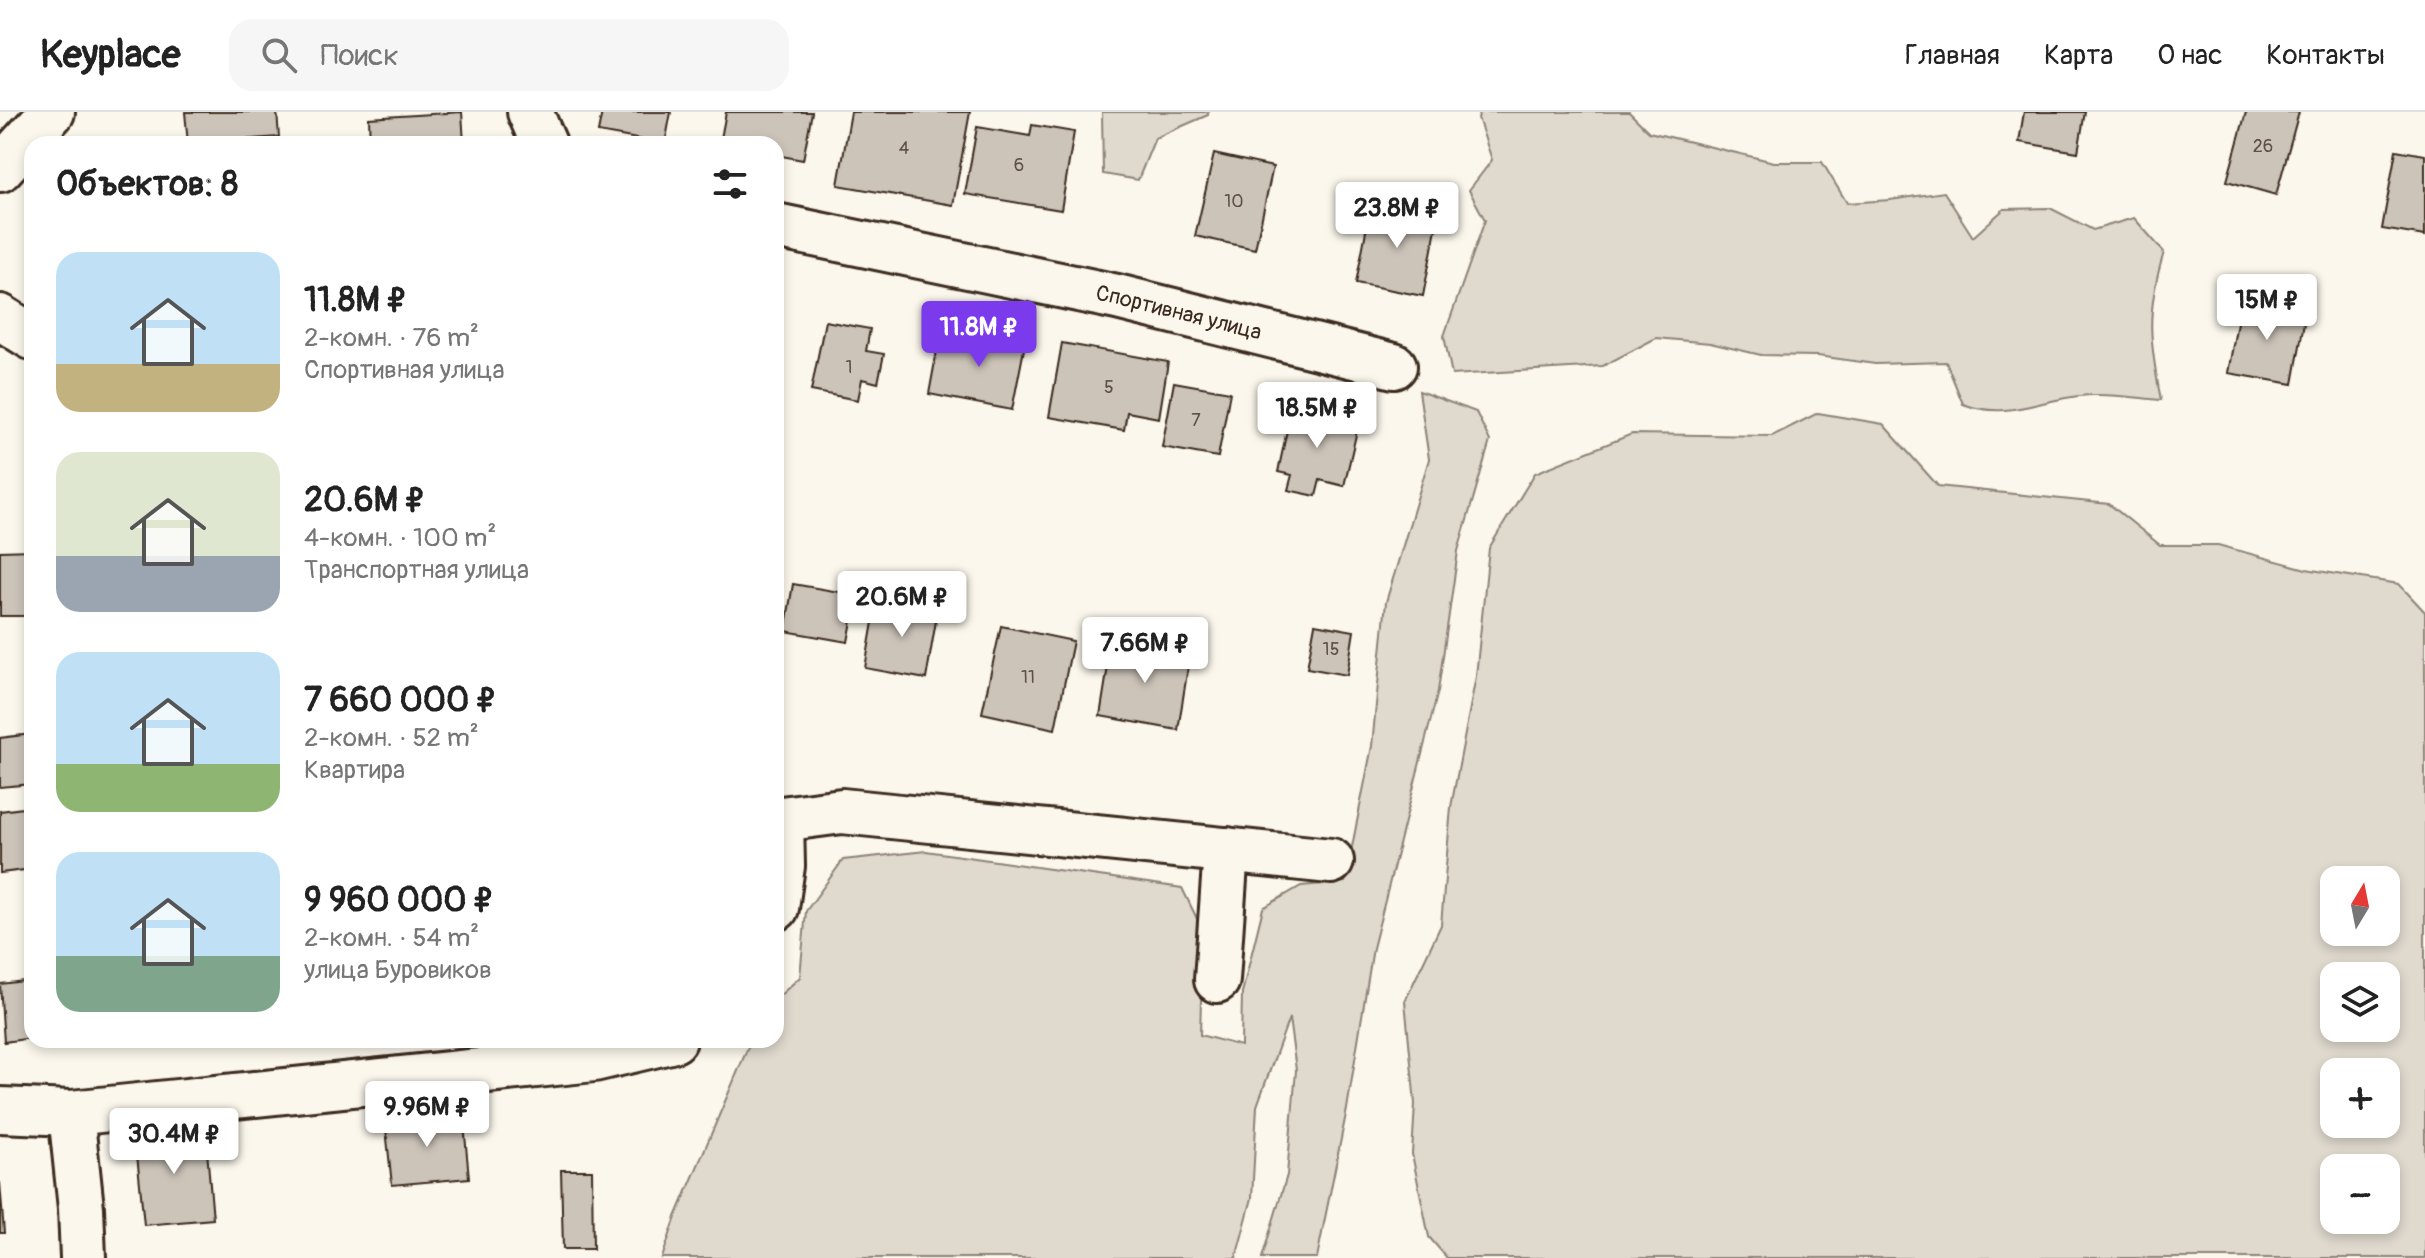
<!DOCTYPE html>
<html lang="ru">
<head>
<meta charset="utf-8">
<style>
	:root { --surface:#fff; --page:#f6f6f6; --text:#222; --muted:#767676; --line:#e0e0e0; --accent:#7c3aed }
	body { margin:0; font-family:Pangolin,sans-serif; background:var(--page); color:var(--text); height:100vh; display:flex; flex-direction:column; font-size:30px; white-space:nowrap }
	* { box-sizing:border-box; margin:0 }
	p { font-size:26px; color:var(--muted) }
	.icon { flex:none; width:44px; height:44px; fill:none; stroke:currentColor; stroke-width:2; stroke-linecap:round; stroke-linejoin:round }
	.map { position:relative; flex:1; overflow:hidden }
	.drawer { position:absolute; left:24px; top:24px; width:760px; height:912px; display:flex; flex-direction:column; background:var(--surface); border-radius:24px; box-shadow:0 4px 12px #0003 }
	.drawer>* { flex:none }
	.needle { width:52px; rotate:10deg }
	.fabs { position:absolute; left:2320px; top:754px; display:grid; gap:16px }
	.fabs a { display:grid; place-items:center; width:80px; height:80px; border-radius:16px; background:var(--surface); box-shadow:0 4px 12px #0003; font-size:40px }
	.price { position:absolute; translate:-50% -68px; padding:0 18px; border-radius:8px; background:#fff; color:#222; font-size:26px; line-height:52px; filter:drop-shadow(0 2px 4px #0008) }
	.price::after { content:''; position:absolute; left:50%; top:48px; width:24px; height:18px; margin-left:-12px; background:inherit; clip-path:polygon(0 0,100% 0,50% 100%) }
	.price.selected { background:var(--accent); color:#fff }
	ul { padding:0; list-style:none }
	li { display:flex; align-items:center; gap:24px; height:200px; padding:0 32px }
	li span { display:grid; place-items:center; flex:none; width:224px; height:160px; border-radius:24px; color:#555 }
	li>.icon { margin-inline-start:auto }
	span .icon { width:96px; height:96px; fill:#fffc; stroke-width:1 }
	li b { font-size:34px }
	h2 { display:flex; justify-content:space-between; align-items:center; height:96px; padding:0 32px; font-size:34px }
	header { display:flex; align-items:center; gap:48px; box-sizing:border-box; height:112px; padding:0 40px; background:var(--surface); border-bottom:2px solid var(--line) }
	header strong { font-size:38px }
	nav { display:flex; gap:44px; margin-inline-start:auto; font-size:28px }
	.search { width:560px; height:72px; background:var(--page); display:flex; align-items:center; gap:20px; box-sizing:border-box; padding:0 28px; border-radius:24px; color:var(--muted); font-size:30px }
	.map>svg:first-child { display:block }
	.green { fill:#dfd9ce; stroke:#8d8276; stroke-width:2; fill-rule:evenodd }
	.building { fill:#ccc4b9; stroke:#3b2a1e; stroke-width:2 }
	.lines { fill:none; stroke-linecap:round; stroke-linejoin:round }
	.minor-casing { stroke:#3b2a1e; stroke-width:50 }
	.minor { stroke:#fbf7ec; stroke-width:44 }
	.labels { text-anchor:middle; dominant-baseline:central; stroke-width:8; stroke-linejoin:round; paint-order:stroke }
	.number-label { font-size:18px; fill:#5f5045 }
	.street-label { font-size:22px; fill:#3b2a1e; stroke:#fbf7ec }
</style>
</head>
<body>
<header>
<strong>Keyplace</strong>
<div class="search"><svg class="icon" aria-label="search" viewBox="0 0 24 24"><circle cx="10" cy="10" r="6"/><path d="M15 15l6 6"/></svg>Поиск</div>
<nav><a>Главная</a><a>Карта</a><a>О нас</a><a>Контакты</a></nav>
</header>
<div class="map">
<svg width="2425" height="1146" viewBox="0 0 2425 1146">
	<rect width="100%" height="100%" fill="#fbf7ec"/>
	<filter id="ink" filterUnits="userSpaceOnUse"><feTurbulence type="fractalNoise" baseFrequency=".0125" numOctaves="2"/><feDisplacementMap in="SourceGraphic" scale="16" xChannelSelector="R" yChannelSelector="G"/><feConvolveMatrix kernelMatrix="1 2 1 2 8 2 1 2 1" color-interpolation-filters="sRGB"/></filter>
	<g filter="url(#ink)">
		<!-- green -->
		<g class="green">
			<path d="M1102,0h106v3l-53,23 -17,42 -35,-6z"/>
			<path d="M1480,0h149l20,20 125,30h48l25,41 43,-3 54,-8 29,45 31,-28 46,-1 43,22 41,-12 30,34c-18,60 -15,87 -3,148 -23,-2 -47,-6 -69,-5 -48,1 -81,27 -129,9l-17,-42 -71,2 -57,-8 -57,-1 -51,-12 -54,-5 -53,28 -151,9 -8,-39 41,-116 -16,-30 23,-30 -14,-42z"/>
			<path d="M1419,279l57,21 14,29 -32,110 -20,140 -65,257 -26,161 -30,149h-55l25,-83 9,-105 -7,-52 -32,88 -5,92 -16,60h-574l14,-41 75,-177h25v-41l24,-22 6,-66 37,-51 83,-9 256,37 21,43 -3,104 41,11 1,-53 21,-85 38,-22 44,-4 27,-136 14,-144 43,-143z"/>
			<path d="M1818,301l65,11 55,62 171,18 51,41h58l88,24 93,15 26,28v646h-978l-18,-21 -17,-83 3,-50 -10,-103 36,-76 10,-118 25,-131 13,-128 46,-75 97,-39 140,2zM2386,768v52h-52v-52zM2334,864h52v52h-52zM2386,960v52h-52v-52zM2386,1056v52h-52v-52z"/>
		</g>
		<!-- building -->
		<g class="building">
			<path d="M185,0h92l2,25 -91,7z"/>
			<path d="M462,0l2,32h-94l-1,-26z"/>
			<path d="M602,0h69l-6,32 -67,-12z"/>
			<path d="M726,0h86l-9,48 -27,-5v-11h-56z"/>
			<path d="M851,0h119l-17,93 -115,-20z"/>
			<path d="M2024,0h61l-7,40 -59,-10z"/>
			<path d="M2246,0h53l-23,83 -49,-14z"/>
			<path d="M1032,13l42,7 -13,78 -96,-16 12,-67 53,9z"/>
			<path d="M2396,38l29,5v81l-43,-7z"/>
			<path d="M1214,42l59,13 -18,82 -60,-13z"/>
			<path d="M1371,93l67,13 -15,78 -67,-13z"/>
			<path d="M2241,188l65,12 -13,72 -65,-11z"/>
			<path d="M825,209l45,8 -4,22 18,3 -6,29 -16,-4 -4,21 -47,-9z"/>
			<path d="M993,215l34,7 -15,76 -83,-16 11,-60 49,9z"/>
			<path d="M1062,231l106,19 -9,56 -32,-6 -3,18 -75,-13z"/>
			<path d="M1174,270l56,10 -12,65 -56,-10z"/>
			<path d="M1292,295l67,15 -15,64 -24,-6 -4,16 -28,-6 4,-15 -14,-3z"/>
			<path d="M32,438v66h-32v-65z"/>
			<path d="M793,472l64,11 -9,47 -63,-11z"/>
			<path d="M877,487l61,10 -12,70 -61,-11z"/>
			<path d="M1315,512l39,7 -7,44 -40,-7z"/>
			<path d="M1001,514l72,15 -18,88 -73,-16z"/>
			<path d="M1112,529l78,13 -12,76 -78,-14z"/>
			<path d="M32,622v50l-32,3v-49z"/>
			<path d="M32,695v62l-32,4v-62z"/>
			<path d="M32,868v58l-28,4 -4,-58z"/>
			<path d="M463,1001l6,65 -77,7 -7,-65z"/>
			<path d="M205,1016l8,91 -69,6 -9,-91z"/>
			<path d="M561,1058h31l1,79h-30z"/>
			<path d="M0,1070l4,51h-4z"/>
		</g>
		<g class="lines">
			<!-- minor casing -->
			<g class="minor-casing">
				<g id="minor">
					<path d="M530,0l14,32"/>
					<path d="M0,57l52,-57"/>
					<path id="s1" d="M776,114l341,71 277,69"/>
					<path d="M0,205l32,20"/>
					<path d="M781,707l61,-8 489,50"/>
					<path d="M776,796l6,-42 -1,-47"/>
					<path d="M1217,868l9,-130"/>
					<path d="M0,998l71,3 523,-54 80,-19"/>
					<path d="M71,1001l10,95 2,50"/>
				</g>
			</g>
			<!-- minor -->
			<use href="#minor" class="minor"/>
		</g>
	</g>
	<g class="labels">
		<!-- number labels -->
		<g class="number-label">
			<text x="2263" y="34">26</text>
			<text x="904" y="36">4</text>
			<text x="1019" y="53">6</text>
			<text x="1234" y="89">10</text>
			<text x="849" y="255">1</text>
			<text x="1109" y="275">5</text>
			<text x="1196" y="308">7</text>
			<text x="1331" y="537">15</text>
			<text x="1028" y="565">11</text>
		</g>
		<!-- street labels -->
		<g class="street-label">
			<text stroke="none"><textPath href="#s1" startOffset="412">Спортивная улица</textPath></text>
		</g>
	</g>
</svg>
<div class="fabs">
<a><svg class="needle" viewBox="-14 -14 28 28"><path d="M0-13l5 13h-10z" fill="#e53935"/><path d="M0 13l5-13h-10z" fill="#767676"/></svg></a>
<a><svg class="icon" aria-label="layers" viewBox="0 0 24 24"><path d="M12 4l9 5-9 5-9-5zM3 14l9 5 9-5"/></svg></a>
<a>+</a>
<a>−</a>
</div>
<b class="price" style="left:1397px;top:138px">23.8M ₽</b>
<b class="price" style="left:2267px;top:230px">15M ₽</b>
<b class="price selected" style="left:979px;top:257px">11.8M ₽</b>
<b class="price" style="left:1317px;top:338px">18.5M ₽</b>
<b class="price" style="left:902px;top:527px">20.6M ₽</b>
<b class="price" style="left:1145px;top:573px">7.66M ₽</b>
<b class="price" style="left:427px;top:1037px">9.96M ₽</b>
<b class="price" style="left:174px;top:1064px">30.4M ₽</b>
<section class="drawer">
<h2>Объектов: 8<svg class="icon" aria-label="filters" viewBox="0 0 24 24"><path d="M4 7h16M4 17h16"/><circle cx="9" cy="7" r="2"/><circle cx="15" cy="17" r="2"/></svg></h2>
<ul>
<li><span style="background:linear-gradient(#bfe0f5 70%,#c2b280 0)"><svg class="icon" aria-label="home" viewBox="0 0 24 24"><path d="M3 11l9-7 9 7M6 9v11h12V9"/></svg></span><div><b>11.8M ₽</b><p>2-комн. · 76 m²</p><p>Спортивная улица</p></div></li>
<li><span style="background:linear-gradient(#dfe7d0 65%,#9aa5b1 0)"><svg class="icon" aria-label="home" viewBox="0 0 24 24"><path d="M3 11l9-7 9 7M6 9v11h12V9"/></svg></span><div><b>20.6M ₽</b><p>4-комн. · 100 m²</p><p>Транспортная улица</p></div></li>
<li><span style="background:linear-gradient(#bfe0f5 70%,#8fb573 0)"><svg class="icon" aria-label="home" viewBox="0 0 24 24"><path d="M3 11l9-7 9 7M6 9v11h12V9"/></svg></span><div><b>7 660 000 ₽</b><p>2-комн. · 52 m²</p><p>Квартира</p></div></li>
<li><span style="background:linear-gradient(#bfe0f5 65%,#7fa58c 0)"><svg class="icon" aria-label="home" viewBox="0 0 24 24"><path d="M3 11l9-7 9 7M6 9v11h12V9"/></svg></span><div><b>9 960 000 ₽</b><p>2-комн. · 54 m²</p><p>улица Буровиков</p></div></li>
</ul>
</section>
</div>
</body>
</html>
